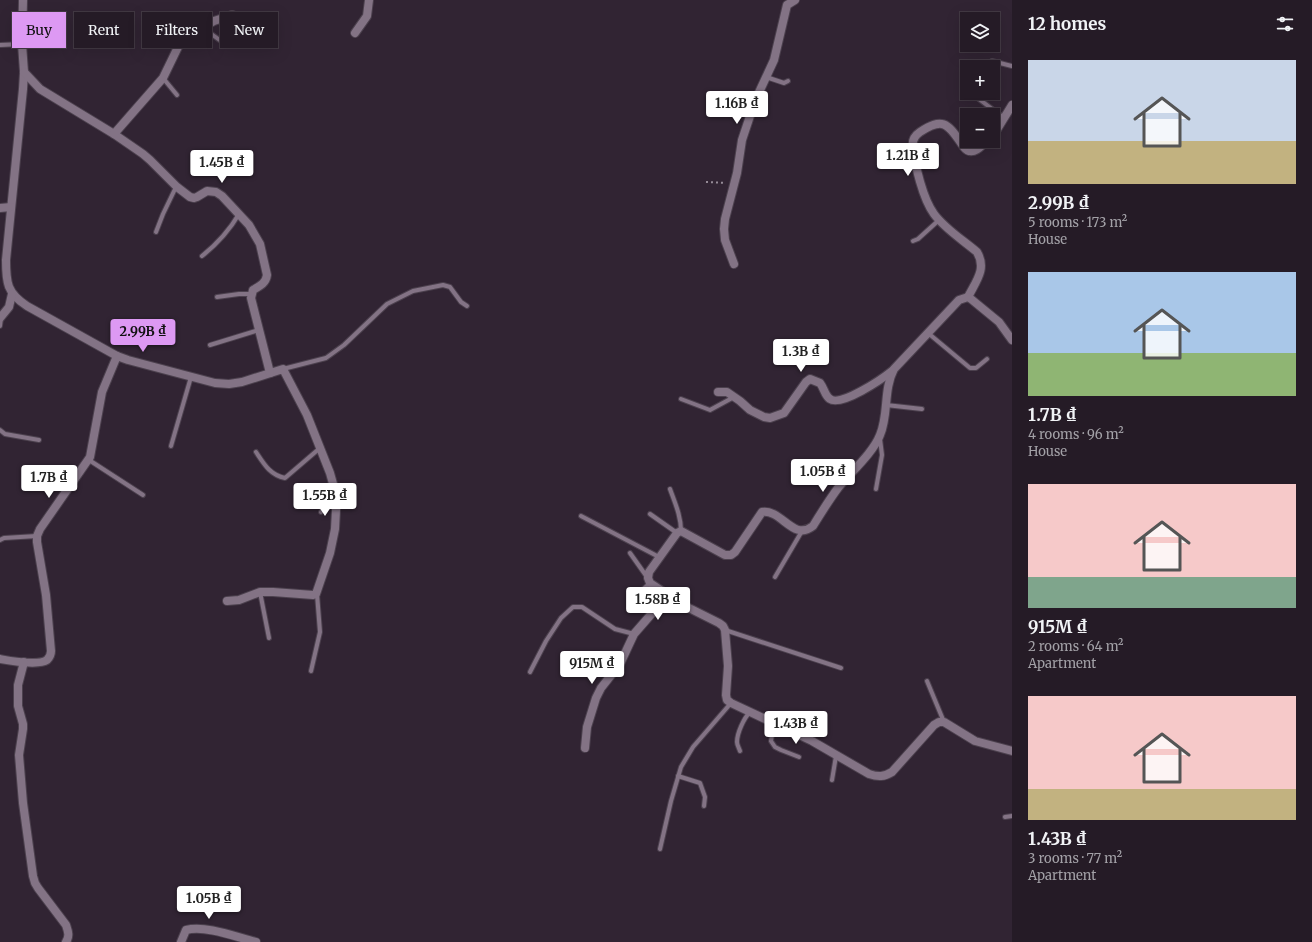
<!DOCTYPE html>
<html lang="en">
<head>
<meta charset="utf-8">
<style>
	:root { --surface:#251b26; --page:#2d242e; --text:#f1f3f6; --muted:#a3a1a7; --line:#423943; --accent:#dd99f3 }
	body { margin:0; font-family:Merriweather,serif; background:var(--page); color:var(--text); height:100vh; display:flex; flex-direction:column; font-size:15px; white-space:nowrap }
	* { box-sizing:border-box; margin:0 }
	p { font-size:13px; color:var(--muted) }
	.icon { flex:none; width:22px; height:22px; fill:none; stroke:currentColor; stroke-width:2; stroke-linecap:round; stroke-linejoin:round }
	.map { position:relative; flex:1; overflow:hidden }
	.details { display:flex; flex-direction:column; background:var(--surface); width:300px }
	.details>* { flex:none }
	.banner { position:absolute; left:12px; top:12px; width:380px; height:36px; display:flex; gap:8px }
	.fabs { position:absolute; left:960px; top:12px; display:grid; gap:8px }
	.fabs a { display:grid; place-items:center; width:40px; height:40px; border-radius:0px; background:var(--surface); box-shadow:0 4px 16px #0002,0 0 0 1px var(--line); font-size:20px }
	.price { position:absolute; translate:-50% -34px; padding:0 9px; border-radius:4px; background:#fff; color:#222; font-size:13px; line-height:26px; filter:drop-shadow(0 1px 2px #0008) }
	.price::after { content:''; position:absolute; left:50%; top:24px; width:12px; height:9px; margin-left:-6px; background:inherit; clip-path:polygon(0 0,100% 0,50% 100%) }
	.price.selected { background:var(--accent); color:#111 }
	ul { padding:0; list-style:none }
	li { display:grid; align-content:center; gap:8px; height:212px; padding:0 16px }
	li span { display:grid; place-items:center; height:124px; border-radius:0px; color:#555 }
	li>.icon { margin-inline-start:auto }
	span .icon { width:72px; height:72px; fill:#fffc; stroke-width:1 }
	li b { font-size:17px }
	h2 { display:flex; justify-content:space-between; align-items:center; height:48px; padding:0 16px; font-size:17px }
	.chip { padding:0 14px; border-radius:0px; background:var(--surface); box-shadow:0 4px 16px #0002,0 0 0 1px var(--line); font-size:14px; line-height:36px }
	.chip.selected { background:var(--accent); color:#111 }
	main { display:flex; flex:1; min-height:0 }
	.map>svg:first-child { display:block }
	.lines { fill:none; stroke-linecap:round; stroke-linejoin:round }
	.lane-casing { stroke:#4c414e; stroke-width:6 }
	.street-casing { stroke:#4c414e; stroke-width:10 }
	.path { stroke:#968c98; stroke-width:2; stroke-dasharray:2 3; stroke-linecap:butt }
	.lane { stroke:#837385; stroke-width:4 }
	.street { stroke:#837385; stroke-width:8 }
</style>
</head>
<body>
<main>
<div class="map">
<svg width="1012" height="942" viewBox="0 0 1012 942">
	<rect width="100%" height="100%" fill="#312433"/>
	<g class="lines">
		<!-- lane casing -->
		<g class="lane-casing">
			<g id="lane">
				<path d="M203,28l18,13"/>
				<path d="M0,45l22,-1"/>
				<path d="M992,61l20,5"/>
				<path d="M766,77l18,6 4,-2"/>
				<path d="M163,78l14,17"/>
				<path d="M975,96l29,22"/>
				<path d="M156,232l7,-18 13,-27"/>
				<path d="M913,241l5,-2 21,-19"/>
				<path d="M202,256c15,-12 27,-25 37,-42"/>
				<path d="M217,297l22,-3h13"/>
				<path d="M0,326l1,-8"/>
				<path d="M928,333l42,35h6l11,-9"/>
				<path d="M210,345l49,-15"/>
				<path d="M283,369l43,-11 18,-13 43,-41 26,-13 30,-6 7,2 11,15 6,4"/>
				<path d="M681,399l29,11 24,-13"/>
				<path d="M886,405l36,4"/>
				<path d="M0,430l5,4 34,6"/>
				<path d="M171,446l20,-69"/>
				<path d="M256,452c8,12 14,23 29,26l35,-30"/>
				<path d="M89,460l54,35"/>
				<path d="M670,489c5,14 11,27 11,42"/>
				<path d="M876,489l6,-34 -2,-16"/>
				<path d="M321,512l12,-25"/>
				<path d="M650,514l27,19"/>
				<path d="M581,516l78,41"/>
				<path d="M0,540l4,-2 33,-2"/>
				<path d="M630,553l17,24"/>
				<path d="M775,577l27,-46"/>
				<path d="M260,592l9,46"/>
				<path d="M638,594l12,-11"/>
				<path d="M725,630l116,38"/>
				<path d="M311,671l9,-39 -3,-38"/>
				<path d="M530,672l16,-31 15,-23 12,-11h9l33,22 19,5"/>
				<path d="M927,681l17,41"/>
				<path d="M774,723l-3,18 4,6 6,3 18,7"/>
				<path d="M740,751c-1,-3 -3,-6 -3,-9 0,-9 7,-24 13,-30"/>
				<path d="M678,776l22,7 5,14 -1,9"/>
				<path d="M832,780l4,-24"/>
				<path d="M1005,817l7,-1"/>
				<path d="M660,849l11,-48 10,-34 12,-20 38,-44"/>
			</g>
		</g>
		<!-- street casing -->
		<g class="street-casing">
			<g id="street">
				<path d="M23,0l-1,44 2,28 -1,17 -17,171c0,23 1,33 21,46l90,50 11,4 87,23 14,1 13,-2 41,-13 24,46 23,58 5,18 1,19 -1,19 -5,24 -14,41 -3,1 -40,-3h-13l-21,8 -12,1"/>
				<path d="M355,33l12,-17 2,-16"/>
				<path d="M24,72l16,17 74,45 29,20 7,6 27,27 13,10 4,1 3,-1 10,-6 9,1 6,4 27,29 11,19 7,31c-1,8 -7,11 -14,15l-2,8 19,75"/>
				<path d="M114,134l49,-56 16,-33 7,-8 28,-16 18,-6 10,4 6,7"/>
				<path d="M993,136l19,-31"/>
				<path d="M0,208l11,-1"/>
				<path d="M734,264l-9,-24 -1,-11 1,-10 12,-46 5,-33 13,-39 19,-41 13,-55 8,-5"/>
				<path d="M968,297c8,-16 19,-28 9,-45 -14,-12 -32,-23 -43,-38 -11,-15 -19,-48 -21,-67 -1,-6 1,-11 7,-15 22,-14 27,-10 41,11 2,3 4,7 8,8 7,2 13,-6 18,-10"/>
				<path d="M0,318l9,-11 3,-13"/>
				<path d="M1012,340l-13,-18 -28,-23 -3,-2 -9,3 -65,69c-11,21 -5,45 -14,66 -7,18 -29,37 -42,53 -9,12 -17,25 -25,38 -20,16 -31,-17 -51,-14l-27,40 -4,3h-6l-44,-24 -4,2 -28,39 -1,6 2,5 33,22 36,18 4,3 2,4 3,36 -2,29 1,5 4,3 81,38 57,33c9,3 15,3 23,-2l42,-47 5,-3h5l31,19 37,10"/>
				<path d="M718,392h9l13,9 10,9 14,7 6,1 14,-5 22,-31 4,-3 10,4c4,5 5,13 10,16 11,8 52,-20 62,-28"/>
				<path d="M0,659c11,2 38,7 47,1 3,-3 4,-6 4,-9l-5,-56 -9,-53v-6l3,-7 50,-72 12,-65 15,-36"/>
				<path d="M24,662l-6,23v21l5,18v5l-4,26 4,48 10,73 2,7 3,5 28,37c2,6 4,11 0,17"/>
				<path d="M585,748l2,-21 9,-29 5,-10 19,-24 14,-30 34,-39"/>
				<path d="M181,942l5,-12c20,-5 50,7 70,12"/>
			</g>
		</g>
		<!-- path -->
		<path class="path" d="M706,182l20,1"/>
		<!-- lane -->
		<use href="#lane" class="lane"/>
		<!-- street -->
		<use href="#street" class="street"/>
	</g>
</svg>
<div class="fabs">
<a><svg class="icon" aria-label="layers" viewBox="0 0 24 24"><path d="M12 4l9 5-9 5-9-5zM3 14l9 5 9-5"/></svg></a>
<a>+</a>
<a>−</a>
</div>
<b class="price" style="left:737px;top:125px">1.16B ₫</b>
<b class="price" style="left:908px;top:177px">1.21B ₫</b>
<b class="price" style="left:222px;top:184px">1.45B ₫</b>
<b class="price selected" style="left:143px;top:353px">2.99B ₫</b>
<b class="price" style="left:801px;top:373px">1.3B ₫</b>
<b class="price" style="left:823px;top:493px">1.05B ₫</b>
<b class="price" style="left:49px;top:499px">1.7B ₫</b>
<b class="price" style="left:325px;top:517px">1.55B ₫</b>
<b class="price" style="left:658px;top:621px">1.58B ₫</b>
<b class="price" style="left:592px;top:685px">915M ₫</b>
<b class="price" style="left:796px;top:745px">1.43B ₫</b>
<b class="price" style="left:209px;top:920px">1.05B ₫</b>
<div class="banner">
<a class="chip selected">Buy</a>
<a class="chip">Rent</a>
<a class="chip">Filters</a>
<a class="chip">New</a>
</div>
</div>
<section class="details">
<h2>12 homes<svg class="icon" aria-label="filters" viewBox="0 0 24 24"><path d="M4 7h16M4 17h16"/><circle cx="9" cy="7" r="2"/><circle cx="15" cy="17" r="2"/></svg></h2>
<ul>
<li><span style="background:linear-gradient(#c9d6e8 65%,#c2b280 0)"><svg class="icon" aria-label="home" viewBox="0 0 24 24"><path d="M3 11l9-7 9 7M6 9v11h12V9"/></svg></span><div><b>2.99B ₫</b><p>5 rooms · 173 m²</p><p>House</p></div></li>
<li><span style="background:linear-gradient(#a9c7e8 65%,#8fb573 0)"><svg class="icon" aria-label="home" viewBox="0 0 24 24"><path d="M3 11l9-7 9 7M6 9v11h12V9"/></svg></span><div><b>1.7B ₫</b><p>4 rooms · 96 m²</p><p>House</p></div></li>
<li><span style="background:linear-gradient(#f6c9c9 75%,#7fa58c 0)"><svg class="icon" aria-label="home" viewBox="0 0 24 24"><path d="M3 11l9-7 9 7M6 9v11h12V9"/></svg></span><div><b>915M ₫</b><p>2 rooms · 64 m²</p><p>Apartment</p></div></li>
<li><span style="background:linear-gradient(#f6c9c9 75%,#c2b280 0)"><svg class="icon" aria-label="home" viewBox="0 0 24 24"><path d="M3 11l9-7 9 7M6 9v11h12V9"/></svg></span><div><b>1.43B ₫</b><p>3 rooms · 77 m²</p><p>Apartment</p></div></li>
</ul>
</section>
</main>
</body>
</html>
